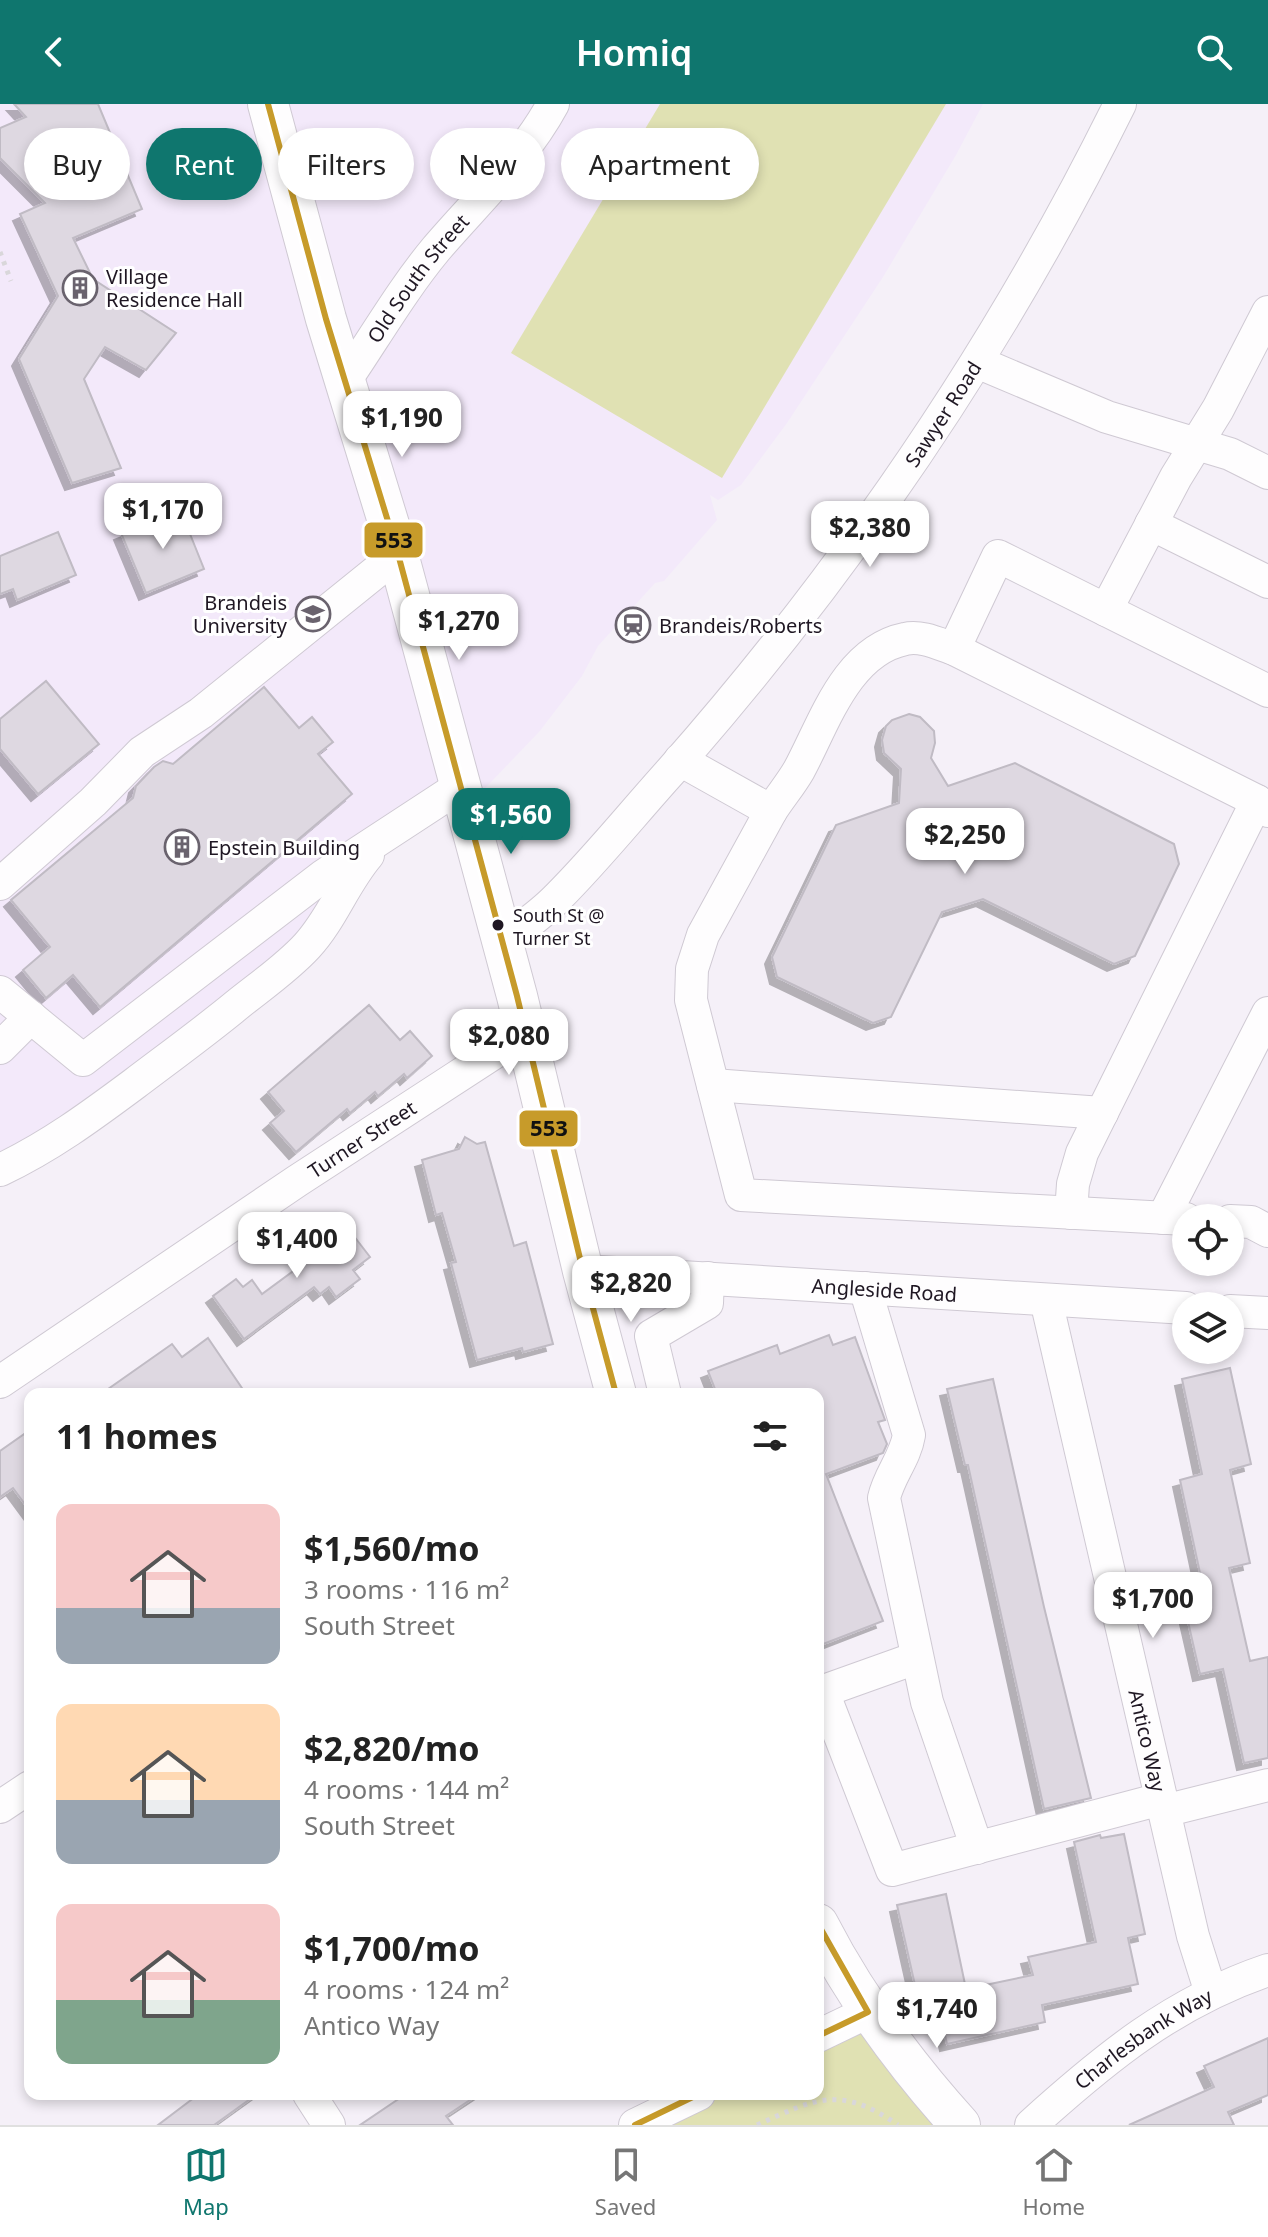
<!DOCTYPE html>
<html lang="en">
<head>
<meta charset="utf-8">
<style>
	:root { --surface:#fff; --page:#f2f2f2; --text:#222; --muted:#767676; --line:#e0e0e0; --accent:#0f766e }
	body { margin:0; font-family:"Noto Sans",sans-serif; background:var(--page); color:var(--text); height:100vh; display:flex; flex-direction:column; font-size:30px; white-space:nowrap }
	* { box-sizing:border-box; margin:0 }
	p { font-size:26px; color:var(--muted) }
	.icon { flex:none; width:44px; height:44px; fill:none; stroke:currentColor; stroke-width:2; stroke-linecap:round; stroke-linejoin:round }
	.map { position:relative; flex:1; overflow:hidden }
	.sheet { position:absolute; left:24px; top:1284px; width:800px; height:712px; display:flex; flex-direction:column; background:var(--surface); border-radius:16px; box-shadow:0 4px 12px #0003 }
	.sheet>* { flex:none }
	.guide { position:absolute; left:24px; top:24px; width:800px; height:72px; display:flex; gap:16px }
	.controls { position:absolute; left:1172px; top:1100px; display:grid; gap:16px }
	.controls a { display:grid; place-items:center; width:72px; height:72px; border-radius:50%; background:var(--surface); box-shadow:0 4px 12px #0003; font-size:40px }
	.price { position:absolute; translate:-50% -68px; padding:0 18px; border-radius:16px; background:#fff; color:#222; font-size:26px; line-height:52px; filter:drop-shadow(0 2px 4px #0008) }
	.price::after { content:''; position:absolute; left:50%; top:48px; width:24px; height:18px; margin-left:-12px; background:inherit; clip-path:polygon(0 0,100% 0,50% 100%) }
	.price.selected { background:var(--accent); color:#fff }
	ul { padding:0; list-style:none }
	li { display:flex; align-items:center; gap:24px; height:200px; padding:0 32px }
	li span { display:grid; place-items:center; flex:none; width:224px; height:160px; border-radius:16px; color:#555 }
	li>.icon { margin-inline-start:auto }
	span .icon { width:96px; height:96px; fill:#fffc; stroke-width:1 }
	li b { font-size:34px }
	h2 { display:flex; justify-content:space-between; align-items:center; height:96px; padding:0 32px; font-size:34px }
	.pill { padding:0 28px; border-radius:36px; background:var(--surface); box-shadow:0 4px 12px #0003; font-size:28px; line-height:72px }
	.pill.selected { background:var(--accent); color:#fff }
	header { display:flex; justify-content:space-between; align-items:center; height:104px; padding:0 32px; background:var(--accent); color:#fff; font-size:36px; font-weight:600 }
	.menu { display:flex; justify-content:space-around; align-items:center; height:112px; border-top:2px solid var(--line); background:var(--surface); font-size:22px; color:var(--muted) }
	.menu a { display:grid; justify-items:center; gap:4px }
	.menu .selected { color:var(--accent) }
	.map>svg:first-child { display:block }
	.built { fill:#f3e9fa }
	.green { fill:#e0e1b3 }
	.building { fill:#ded8e1; stroke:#c0bbc4; stroke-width:2; filter:url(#shadow) }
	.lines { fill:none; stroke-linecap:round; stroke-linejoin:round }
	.minor-casing { stroke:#cfc9d3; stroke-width:34 }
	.major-casing { stroke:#cfc9d3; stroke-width:42 }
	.path { stroke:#d9d7da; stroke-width:5; stroke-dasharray:4 6; stroke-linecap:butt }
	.minor { stroke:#fefdfe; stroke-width:32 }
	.major { stroke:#fefdfe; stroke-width:40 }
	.bus-1-casing { stroke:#fff; stroke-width:12 }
	.bus-1 { stroke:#c79b2a; stroke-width:6 }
	.bus-dot { fill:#1f1723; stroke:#fff; stroke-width:3 }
	.labels { text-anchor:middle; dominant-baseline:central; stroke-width:6; stroke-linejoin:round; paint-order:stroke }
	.bus-label { font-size:18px; fill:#1f1723; stroke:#fff; text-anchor:start }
	.poi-label { font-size:20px; fill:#1f1723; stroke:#fff; text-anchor:start }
	.street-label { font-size:20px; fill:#1f1723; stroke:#fff }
	.line-badge { stroke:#fff; stroke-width:3 }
	.pale-badge-label { font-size:22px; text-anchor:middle; font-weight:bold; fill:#111 }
</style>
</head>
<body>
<header><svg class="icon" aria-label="back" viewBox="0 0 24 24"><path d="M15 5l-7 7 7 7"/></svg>Homiq<svg class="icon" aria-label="search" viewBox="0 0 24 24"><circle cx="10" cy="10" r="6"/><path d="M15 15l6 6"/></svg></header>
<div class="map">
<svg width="1268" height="2021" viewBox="0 0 1268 2021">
	<defs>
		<filter id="shadow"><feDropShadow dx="-7" dy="7" stdDeviation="0" flood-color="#0004"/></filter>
	</defs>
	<rect width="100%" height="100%" fill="#f5f0f8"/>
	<!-- built -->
	<path class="built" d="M0,0h983l-27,51 -73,122 -96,146 -46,62 -23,15 -8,-5 7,25 -53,61 -9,2 -57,63 -16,30 -43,56 -74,77h-44l-93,110 -328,251z"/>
	<!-- green -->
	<g class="green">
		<path d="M660,0h286l-224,374 -211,-125z"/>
		<path d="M868,1908l92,113h-325l64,-31h119v-58z"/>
	</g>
	<!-- building -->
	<g class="building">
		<path d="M14,0h84l44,105 -69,29 20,41 83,54 -30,37 -41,-23 -21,32 37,89 -49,15 -53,-124 39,-63 -38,-82 25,-11 -45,-45v-30l26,-11z"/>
		<path d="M180,405l24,60 -58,24 -25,-60z"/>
		<path d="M58,428l18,43 -59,25 -4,-11 -13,5v-38z"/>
		<path d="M46,577l53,63 -61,50 -38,-45v-30z"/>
		<path d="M264,583l35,41 13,-11 21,25 -15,12 34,40 -252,213 -27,-32 -27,23 -23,-28 27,-23 -39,-47 122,-102 3,-12 18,-19 9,-6 10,3z"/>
		<path d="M909,610l11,3 14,14 1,12 -4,15 17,28 67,-23 159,81 5,20 -44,92 -21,8 -131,-65 -41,13 -51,105 -18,6 -96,-46 -5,-20 64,-132 63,-22 2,-34 -17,-16 -2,-13 4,-14 6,-6z"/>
		<path d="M369,901l31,35 10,-9 22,25 -25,22 -3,-4 -26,22 -3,-4 -25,21 -3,-4 -51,43 -26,-29 14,-12 -16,-19z"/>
		<path d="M465,1033l12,7 8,-2 29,104 12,-4 27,102 -30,8 -1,-4 -45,12 -26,-97 5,-1 -14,-49 -6,2 -14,-55 37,-11z"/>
		<path d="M340,1114l30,39 -17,13 7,9 -24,18 -7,-10 -9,7 -6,-7 -70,52 -31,-43 23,-17 7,8 9,-7 10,14 49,-36 -9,-13z"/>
		<path d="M829,1231l4,10 22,-8 30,83 -7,2 9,22 -4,9 -57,21 57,147 -65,25v-252h-101l-9,-23 69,-26 3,9z"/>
		<path d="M208,1234l38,56h-145l71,-50 10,13z"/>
		<path d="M1230,1264l21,96 -21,6 20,93 -21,5 21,93 18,-4v101l-24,5 -21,-94 -23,5 -22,-96 22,-5 -20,-93 22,-6 -20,-95z"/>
		<path d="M993,1275l51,228 47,191 -47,11 -76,-344h-3l-18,-76z"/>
		<path d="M30,1326v81l-17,-23 -13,9v-46z"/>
		<path d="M1124,1730l21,100 -17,4 10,46 -96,21 3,17 -98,22 -10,-45 -18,4 -22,-98 49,-11 20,95 67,-14 -5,-18 68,-15 -22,-100 26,-7 1,3z"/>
		<path d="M1268,1934v57l-40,17 6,13h-105l85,-38 -10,-21z"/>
		<path d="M199,1990h58l-43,31h-56z"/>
		<path d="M406,1990h73l-33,22 7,9h-93z"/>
	</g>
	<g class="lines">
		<!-- minor casing -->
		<g class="minor-casing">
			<g id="minor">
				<path d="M977,258l130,55 123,37 38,19"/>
				<path id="s1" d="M345,277c30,-44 57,-91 91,-132 40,-47 88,-91 117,-145"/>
				<path d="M1151,420l117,58"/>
				<path d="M1106,506l70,-133 42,-68 50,-97"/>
				<path d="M954,545l44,-93 270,135"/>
				<path d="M680,656l91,51c9,-14 20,-27 28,-41 25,-46 47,-119 106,-131 16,-4 34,5 49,10l303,152 11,10"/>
				<path d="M771,707l-68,124 -11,34 -1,31 50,195 445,24"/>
				<path d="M0,780l93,-82 49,-50 59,-39 197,-159"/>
				<path id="s2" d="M501,839c20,-15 40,-28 57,-46 40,-40 75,-84 113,-126 178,-202 330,-426 449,-667"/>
				<path d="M0,888l83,68 240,-184 136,-89"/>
				<path d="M0,944l31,-31"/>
				<path d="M713,981l389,28"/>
				<path d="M0,1066c49,-23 91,-54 134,-86 33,-25 66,-49 98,-75 24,-20 53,-39 75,-63 25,-27 37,-63 61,-91"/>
				<path d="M1071,1109l2,-29 9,-31 175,-352"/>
				<path d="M1163,1114l105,-205"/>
				<path d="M1230,1117l21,1 17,9"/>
				<path id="s3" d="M583,1167l603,37"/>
				<path d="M865,1184l44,147c-4,24 -20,40 -25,63l43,204 50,146"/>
				<path id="s4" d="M1046,1196l147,636 18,57"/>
				<path d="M1230,1207l38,2"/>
				<path id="s5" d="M0,1278l297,-201 229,-149"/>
				<path d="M665,1290l-14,-58 56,-33 1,-25"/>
				<path d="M823,1588l69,178 269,-71"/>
				<path d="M818,1589l98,-35"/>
				<path d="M0,1703l30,-20"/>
				<path d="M1164,1707l104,-26"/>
				<path d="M818,1932l50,-24"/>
				<path d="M309,1990l20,31"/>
				<path d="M635,2021l64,-31"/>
				<path id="s6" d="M1031,2021c73,-66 142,-123 237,-155"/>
			</g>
		</g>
		<!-- major casing -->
		<g class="major-casing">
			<g id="major">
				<path d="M268,0l58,215 72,235 119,442 66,275 33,123"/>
				<path d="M818,1820c38,74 86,139 142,201"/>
			</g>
		</g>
		<!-- path -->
		<g class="path">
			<path d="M0,148l11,29"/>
			<path d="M757,2021c60,-27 83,-40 141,0"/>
		</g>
		<!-- minor -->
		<use href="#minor" class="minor"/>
		<!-- major -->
		<use href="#major" class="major"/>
		<!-- bus-1 casing -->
		<g class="bus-1-casing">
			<g id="bus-1">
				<path d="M268,0l58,215 72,235 119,442 66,275 33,123"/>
				<path d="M818,1820l50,88 -50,24"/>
				<path d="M635,2021l64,-31"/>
			</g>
		</g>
		<!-- bus-1 -->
		<use href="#bus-1" class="bus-1"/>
	</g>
	<!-- icons -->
	<defs>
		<g id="building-ring" transform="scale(1.8)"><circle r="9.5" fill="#fff" stroke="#6a636e" stroke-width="1.5"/><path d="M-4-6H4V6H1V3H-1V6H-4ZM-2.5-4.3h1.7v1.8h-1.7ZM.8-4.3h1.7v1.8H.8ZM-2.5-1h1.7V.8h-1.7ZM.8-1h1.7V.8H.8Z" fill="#6a636e"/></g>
		<g id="university-ring" transform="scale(1.8)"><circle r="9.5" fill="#fff" stroke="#6a636e" stroke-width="1.5"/><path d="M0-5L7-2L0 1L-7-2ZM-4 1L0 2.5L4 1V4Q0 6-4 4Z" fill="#6a636e"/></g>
		<g id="station-ring" transform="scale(1.8)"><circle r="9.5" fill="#fff" stroke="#6a636e" stroke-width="1.5"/><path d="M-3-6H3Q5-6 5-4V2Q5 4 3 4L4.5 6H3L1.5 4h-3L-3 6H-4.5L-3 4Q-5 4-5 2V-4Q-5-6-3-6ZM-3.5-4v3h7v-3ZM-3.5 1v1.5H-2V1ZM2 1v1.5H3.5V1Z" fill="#6a636e"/></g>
	</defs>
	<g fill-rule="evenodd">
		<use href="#building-ring" x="80" y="184"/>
		<use href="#university-ring" x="313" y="510"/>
		<use href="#station-ring" x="633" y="521"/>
		<use href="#building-ring" x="182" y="743"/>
	</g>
	<!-- markers -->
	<circle class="bus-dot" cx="498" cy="821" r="7"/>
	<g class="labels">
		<!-- bus labels -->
		<g class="bus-label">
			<text x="513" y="811">South St @<tspan x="513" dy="23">Turner St</tspan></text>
		</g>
		<!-- poi labels -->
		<g class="poi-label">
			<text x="106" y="172">Village<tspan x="106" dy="23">Residence Hall</tspan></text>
			<text x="287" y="498" text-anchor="end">Brandeis<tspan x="287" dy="23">University</tspan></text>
			<text x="659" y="521">Brandeis/Roberts</text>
			<text x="208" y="743">Epstein Building</text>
		</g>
		<!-- street labels -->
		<g class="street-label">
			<text stroke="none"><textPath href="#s1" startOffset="126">Old South Street</textPath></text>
			<text stroke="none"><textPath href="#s2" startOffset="692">Sawyer Road</textPath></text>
			<text stroke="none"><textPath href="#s5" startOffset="436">Turner Street</textPath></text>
			<text stroke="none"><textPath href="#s3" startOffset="302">Angleside Road</textPath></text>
			<text stroke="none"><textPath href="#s4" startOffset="452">Antico Way</textPath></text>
			<text stroke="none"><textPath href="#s6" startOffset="142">Charlesbank Way</textPath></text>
		</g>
	</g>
	<g class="line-badge">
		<rect x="363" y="417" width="61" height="38" rx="8" fill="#c79b2a"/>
		<rect x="518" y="1005" width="61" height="39" rx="8" fill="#c79b2a"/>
	</g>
	<g class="pale-badge-label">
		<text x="394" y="444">553</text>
		<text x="549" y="1032">553</text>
	</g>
</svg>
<div class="controls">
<a><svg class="icon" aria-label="locate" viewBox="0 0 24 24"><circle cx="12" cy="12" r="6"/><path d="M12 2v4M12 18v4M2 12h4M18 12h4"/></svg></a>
<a><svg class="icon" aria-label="layers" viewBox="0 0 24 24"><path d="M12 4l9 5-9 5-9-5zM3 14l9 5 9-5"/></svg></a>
</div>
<b class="price" style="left:402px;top:355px">$1,190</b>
<b class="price" style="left:163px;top:447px">$1,170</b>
<b class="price" style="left:870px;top:465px">$2,380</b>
<b class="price" style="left:459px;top:558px">$1,270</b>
<b class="price selected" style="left:511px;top:752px">$1,560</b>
<b class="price" style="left:965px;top:772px">$2,250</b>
<b class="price" style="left:509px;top:973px">$2,080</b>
<b class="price" style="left:297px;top:1176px">$1,400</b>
<b class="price" style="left:631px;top:1220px">$2,820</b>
<b class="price" style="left:1153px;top:1536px">$1,700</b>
<b class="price" style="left:937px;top:1946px">$1,740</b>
<div class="guide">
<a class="pill">Buy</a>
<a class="pill selected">Rent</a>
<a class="pill">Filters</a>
<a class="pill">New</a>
<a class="pill">Apartment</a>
</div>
<section class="sheet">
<h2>11 homes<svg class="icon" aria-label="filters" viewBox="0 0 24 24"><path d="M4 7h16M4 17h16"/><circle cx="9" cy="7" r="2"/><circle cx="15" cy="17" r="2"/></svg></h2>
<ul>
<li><span style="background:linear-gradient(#f6c9c9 65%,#9aa5b1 0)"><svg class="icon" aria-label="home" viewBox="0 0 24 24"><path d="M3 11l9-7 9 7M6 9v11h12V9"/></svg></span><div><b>$1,560/mo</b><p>3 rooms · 116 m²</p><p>South Street</p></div></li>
<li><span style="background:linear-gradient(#ffd9b3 60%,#9aa5b1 0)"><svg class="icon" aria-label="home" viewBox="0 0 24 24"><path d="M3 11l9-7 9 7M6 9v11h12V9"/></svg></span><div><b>$2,820/mo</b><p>4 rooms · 144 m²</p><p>South Street</p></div></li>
<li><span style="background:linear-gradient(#f6c9c9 60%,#7fa58c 0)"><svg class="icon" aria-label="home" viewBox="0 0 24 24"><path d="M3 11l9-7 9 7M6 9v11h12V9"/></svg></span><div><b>$1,700/mo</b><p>4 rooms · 124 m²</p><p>Antico Way</p></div></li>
</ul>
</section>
</div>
<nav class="menu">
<a class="selected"><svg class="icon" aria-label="map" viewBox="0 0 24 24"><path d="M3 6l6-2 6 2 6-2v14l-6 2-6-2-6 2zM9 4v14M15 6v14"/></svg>Map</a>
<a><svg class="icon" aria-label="saved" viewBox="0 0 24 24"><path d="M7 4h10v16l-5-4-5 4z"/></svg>Saved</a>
<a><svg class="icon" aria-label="home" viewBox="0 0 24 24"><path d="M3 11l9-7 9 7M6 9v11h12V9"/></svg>Home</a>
</nav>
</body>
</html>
